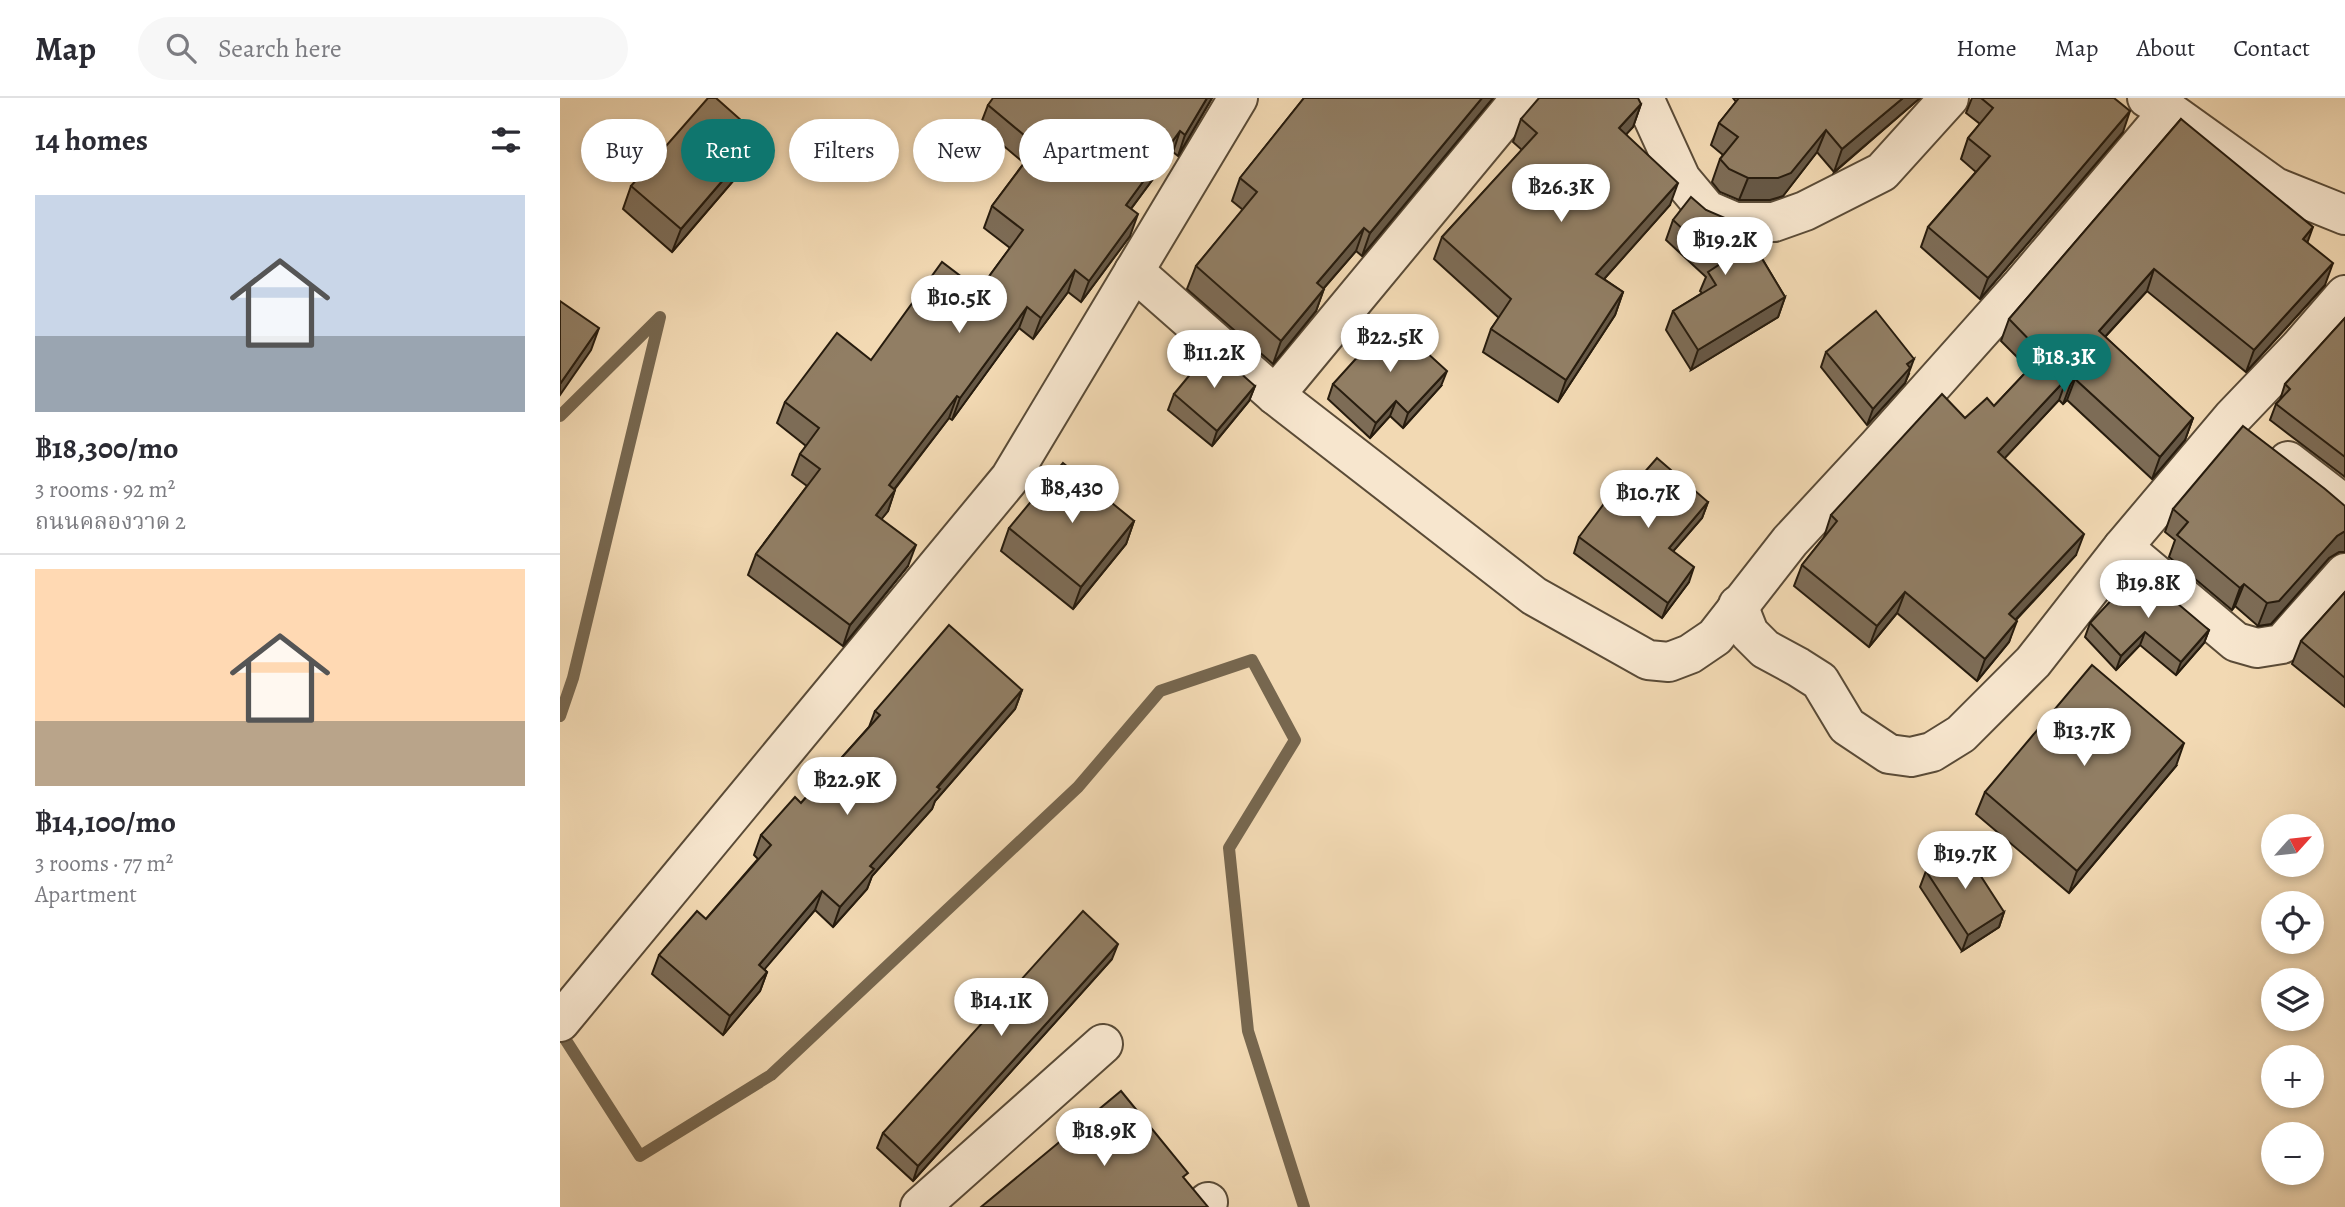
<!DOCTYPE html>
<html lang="en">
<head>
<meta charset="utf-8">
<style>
	:root { --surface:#fff; --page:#f7f7f7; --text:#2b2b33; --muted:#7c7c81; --line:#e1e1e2; --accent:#0f766e }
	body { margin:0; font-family:Alegreya,"Noto Serif Thai",serif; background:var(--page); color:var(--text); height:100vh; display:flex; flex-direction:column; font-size:26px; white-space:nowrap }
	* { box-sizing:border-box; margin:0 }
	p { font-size:23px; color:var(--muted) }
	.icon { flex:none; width:38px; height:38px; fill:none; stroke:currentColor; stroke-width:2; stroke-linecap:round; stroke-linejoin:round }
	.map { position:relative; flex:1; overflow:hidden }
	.sheet { display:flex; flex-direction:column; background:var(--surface); width:560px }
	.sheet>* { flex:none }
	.banner { position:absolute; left:21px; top:21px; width:665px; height:63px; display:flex; gap:14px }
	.needle { width:46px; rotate:63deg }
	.fabs { position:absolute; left:1701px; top:716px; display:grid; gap:14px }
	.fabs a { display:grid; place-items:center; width:63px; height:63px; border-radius:50%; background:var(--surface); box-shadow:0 4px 10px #0003; font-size:35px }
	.price { position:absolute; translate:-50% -60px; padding:0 16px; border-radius:24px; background:#fff; color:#222; font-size:23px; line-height:46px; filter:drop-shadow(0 2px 4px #0008) }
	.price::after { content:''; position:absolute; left:50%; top:42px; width:21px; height:16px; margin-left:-10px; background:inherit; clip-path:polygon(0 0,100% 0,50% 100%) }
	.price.on { background:var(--accent); color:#fff }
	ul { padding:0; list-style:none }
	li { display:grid; align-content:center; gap:14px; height:371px; padding:0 35px }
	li+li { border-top:2px solid var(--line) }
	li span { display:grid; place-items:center; height:217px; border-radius:0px; color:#555 }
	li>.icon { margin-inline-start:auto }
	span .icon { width:126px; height:126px; fill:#fffc; stroke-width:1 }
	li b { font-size:30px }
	h2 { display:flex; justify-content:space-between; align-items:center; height:84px; padding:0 35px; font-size:30px }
	.tag { padding:0 24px; border-radius:32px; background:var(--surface); box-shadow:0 4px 10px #0003; font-size:24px; line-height:63px }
	.tag.on { background:var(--accent); color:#fff }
	header { display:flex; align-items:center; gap:42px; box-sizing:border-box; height:98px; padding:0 35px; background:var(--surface); border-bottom:2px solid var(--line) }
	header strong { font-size:33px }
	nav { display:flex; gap:38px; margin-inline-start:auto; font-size:24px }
	.search { width:490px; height:63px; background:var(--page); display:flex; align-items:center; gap:18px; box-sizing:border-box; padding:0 24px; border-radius:38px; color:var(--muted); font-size:26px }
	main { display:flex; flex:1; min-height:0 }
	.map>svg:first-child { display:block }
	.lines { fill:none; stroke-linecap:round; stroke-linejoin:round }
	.stream { stroke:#77674f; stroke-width:12 }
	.minor-casing { stroke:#5a4b37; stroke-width:42 }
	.minor { stroke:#f7e6ce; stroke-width:38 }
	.wall { fill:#7d6c56; stroke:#271c0e; stroke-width:2 }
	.shaded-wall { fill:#665846; stroke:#271c0e; stroke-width:2 }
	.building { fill:#917e64; stroke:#271c0e; stroke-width:2 }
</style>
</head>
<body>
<header>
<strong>Map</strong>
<div class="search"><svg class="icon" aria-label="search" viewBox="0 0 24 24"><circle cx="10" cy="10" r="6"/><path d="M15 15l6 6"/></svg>Search here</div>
<nav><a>Home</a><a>Map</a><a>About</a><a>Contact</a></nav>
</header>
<main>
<section class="sheet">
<h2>14 homes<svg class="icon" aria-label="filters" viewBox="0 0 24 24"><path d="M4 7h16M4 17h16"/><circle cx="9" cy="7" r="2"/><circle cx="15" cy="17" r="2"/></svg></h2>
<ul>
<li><span style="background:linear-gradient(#c9d6e8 65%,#9aa5b1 0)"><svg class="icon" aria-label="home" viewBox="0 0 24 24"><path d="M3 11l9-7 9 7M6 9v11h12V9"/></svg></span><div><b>฿18,300/mo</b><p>3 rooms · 92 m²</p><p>ถนนคลองวาด 2</p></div></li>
<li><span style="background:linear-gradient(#ffd9b3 70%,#b9a48a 0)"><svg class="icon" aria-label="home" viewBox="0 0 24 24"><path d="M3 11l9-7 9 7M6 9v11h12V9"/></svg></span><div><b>฿14,100/mo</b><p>3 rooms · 77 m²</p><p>Apartment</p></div></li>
</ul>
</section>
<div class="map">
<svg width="1785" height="1109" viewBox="0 0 1785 1109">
	<rect width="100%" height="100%" fill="#f2d9b3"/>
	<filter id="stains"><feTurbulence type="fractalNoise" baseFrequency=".00286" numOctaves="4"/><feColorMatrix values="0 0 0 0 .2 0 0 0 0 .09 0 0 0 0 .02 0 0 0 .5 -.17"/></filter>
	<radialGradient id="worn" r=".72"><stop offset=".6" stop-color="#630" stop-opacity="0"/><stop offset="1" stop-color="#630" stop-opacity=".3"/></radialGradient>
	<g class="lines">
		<!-- stream -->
		<g class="stream">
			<path d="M0,318l100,-99 -87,361 -13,38"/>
			<path d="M0,933l80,125 131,-81 307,-288 82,-96 92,-31 43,80 -66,108 19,183 56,176"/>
		</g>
		<!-- minor casing -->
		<g class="minor-casing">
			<g id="minor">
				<path d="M1084,0l37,81 26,31 28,12h39l31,-11 77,-39 67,-74"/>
				<path d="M1587,0l22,13 106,76 70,28"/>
				<path d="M574,173l141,124 259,201 114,64 21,2 21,-8 25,-17 75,-96 88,-95 142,-159 149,-176"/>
				<path d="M715,297l246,-297"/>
				<path d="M1728,363l57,44"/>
				<path d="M1563,449l113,95 21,6 25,-4 63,-71"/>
				<path d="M1178,507l11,28 16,16 33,18 22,14 27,45 42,28 22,3 21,-5 29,-18 72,-72 90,-115 109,-129 67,-70 46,-53"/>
				<path d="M0,924l450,-544 228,-380"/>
				<path d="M360,1109l183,-163"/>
				<path d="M642,1109l6,-5"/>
			</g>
		</g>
		<!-- minor -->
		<use href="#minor" class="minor"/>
	</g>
	<!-- wall -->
	<g class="wall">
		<path d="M652,0l-34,58 -5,-4 -42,57 -1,27 -49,66 -13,-10 -35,47 -14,-11 -67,92 -3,-2 -54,71 -7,22 -7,8 27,47 -65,80 -95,-71 8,-21 51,-68 -15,-11 8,-21 6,-8 -29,-23 8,-21 86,-42 108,-70 31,-42 -26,-20 8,-22 32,-43 -44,-37 8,-21z"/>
		<path d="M744,0h189l-131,158 -6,-5 -32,37 -8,23 -43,53 -86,-75 9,-23 47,-56 -11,-9 8,-23z"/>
		<path d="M1173,0h187l-84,73 -2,1 -17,-20 -34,44 -13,4h-31l-19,-8 -8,-10 8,-23 3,-4 -12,-10 8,-22 17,-21z"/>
		<path d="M1412,0h142l9,34 -143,167 -59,-52 7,-20 48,-55 -15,-13 7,-21 12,-14 -14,-11z"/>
		<path d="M1081,6l-8,23 -7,7 44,71 -66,74 19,13 -8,23 -57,87 -75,-50 8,-23 8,-11 -65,-59 8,-22 80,-87 -9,-8 8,-23z"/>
		<path d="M1621,21l126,123 18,43 -79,87 -99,-81 -42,46 88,81 -8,22 -33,39 -85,-79 -4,4 -4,-4 -55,58 72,97 -60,65 -7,22 -32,39 -80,-68 -28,34 -75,-61 8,-21 22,-28 7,-22 134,-97 29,-12 35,-37 -28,-28 8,-22z"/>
		<path d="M200,39l-8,22 -80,93 -49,-43 8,-23z"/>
		<path d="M1146,112l42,25 37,62 -7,20 -87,53 -25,-40 7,-19 29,-18 -2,-2 6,-14 -40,-37 7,-20z"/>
		<path d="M1785,220v159l-75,-57 6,-16 4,-4 5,-16z"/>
		<path d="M1266,254l83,22 -4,9 -38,42 -46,-58z"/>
		<path d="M773,286l108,2 -38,42 -13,-12 -20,22 -42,-39z"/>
		<path d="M695,288l-6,15 -37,45 -44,-36 6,-16z"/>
		<path d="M1148,404l-6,16 -29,33 16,31 -27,36 -88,-65 5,-16 35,-30z"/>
		<path d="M1613,411l166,43 -10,6 -58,66 -13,2 -23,-20 -3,4 -63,-53 6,-17 -10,-8z"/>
		<path d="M574,423l-8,23 -53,65 -72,-58 8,-23z"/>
		<path d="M1579,485l70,47 -5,13 -28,32 -36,-30 -24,25 -31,-33 5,-14z"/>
		<path d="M1785,494v115l-53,-43 9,-23z"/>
		<path d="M462,592l-7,19 -80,92 -3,8 -60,67 -5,13 -34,38 -18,-17 -51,59 3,3 -7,19 -37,44 -71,-61 7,-19 47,-36 52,-60 -4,-4 7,-20 40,-32 68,-76 6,-16z"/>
		<path d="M1616,668l-107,127 -93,-79 9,-22z"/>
		<path d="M1366,773l78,41 -5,15 -37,24 -42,-64z"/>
		<path d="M552,861l-199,222 -36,-33 6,-15z"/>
	</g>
	<!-- shaded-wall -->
	<g class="shaded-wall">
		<path d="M647,0h5l-34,58 7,-21z"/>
		<path d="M922,0h11l-131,158 8,-23z"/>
		<path d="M1343,0h17l-86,74 8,-23z"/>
		<path d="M1081,6l-8,23 -22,24 8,-23z"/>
		<path d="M1570,13l-7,21 -143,167 8,-21z"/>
		<path d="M1266,32l-9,22 -34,44 -13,4h-31l9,-22z"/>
		<path d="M620,33l-7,21 -55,74 8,-21z"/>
		<path d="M200,39l-8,22 -80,93 9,-23z"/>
		<path d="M1118,85l-8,22 -82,92 8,-23z"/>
		<path d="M578,116l-8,22 -49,66 8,-21z"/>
		<path d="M1753,129l-8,22 -2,-10z"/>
		<path d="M804,130l-8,23 -47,54 8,-22z"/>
		<path d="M1773,165l-8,22 -79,87 8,-22z"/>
		<path d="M1594,171l-7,22 -56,61 8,-21z"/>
		<path d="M515,172l-7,22 -35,47 8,-21z"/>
		<path d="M764,191l-8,22 -43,53 8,-23z"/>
		<path d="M1063,194l-8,23 -57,87 8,-22z"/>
		<path d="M1225,199l-7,20 -87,53 7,-20z"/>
		<path d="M467,209l-8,21 -67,92 8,-22z"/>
		<path d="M39,230l-8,22 -31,45v-11z"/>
		<path d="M1354,261l-9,24 -38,42 6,-16 34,-45z"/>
		<path d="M887,273l-6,15 -38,42 5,-15z"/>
		<path d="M1507,280l-8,22 -69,74 8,-22z"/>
		<path d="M1515,281l-8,21 -4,4 8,-21z"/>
		<path d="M695,288l-6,15 -37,45 5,-15z"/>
		<path d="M397,298l-8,22 -68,88 8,-21z"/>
		<path d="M836,303l-6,15 -20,22 6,-15z"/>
		<path d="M1633,320l-8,22 -33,39 8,-22z"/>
		<path d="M335,392l-7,21 -20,25 8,-21z"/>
		<path d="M1148,404l-6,16 -39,45 6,-15z"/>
		<path d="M574,423l-8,23 -53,65 8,-22z"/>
		<path d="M1785,433v21h-6l-10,6 -58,66 -13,2 9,-23 70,-67z"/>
		<path d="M1524,436l-8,21 -75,80 8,-21z"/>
		<path d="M356,447l-8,21 -65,80 7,-21z"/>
		<path d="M1134,469l-5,15 -27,36 6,-15z"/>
		<path d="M1684,486l-9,22 -3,4 8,-22z"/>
		<path d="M1345,494l-8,21 -28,34 8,-21z"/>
		<path d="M1457,523l-8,21 -32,39 8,-22z"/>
		<path d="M1649,532l-5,13 -28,32 5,-13z"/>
		<path d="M1585,534l-5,13 -24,25 5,-14z"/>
		<path d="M462,592l-7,19 -80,92 -3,8 -60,67 -5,13 -34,38 7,-20 30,-41z"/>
		<path d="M1624,645l-8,23 -107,127 8,-22z"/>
		<path d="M262,793l-7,19 -63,74 7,-19z"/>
		<path d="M1444,814l-5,15 -37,24 6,-16z"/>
		<path d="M558,846l-6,15 -199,222 5,-15z"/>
		<path d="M207,874l-7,19 -37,44 7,-19z"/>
	</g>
	<!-- building -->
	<g class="building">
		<path d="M148,0h8l44,39 -79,92 -50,-43z"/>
		<path d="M433,0h214l-22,37 -5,-4 -54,74 12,9 -49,67 -14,-11 -34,48 -14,-11 -67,91 -3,-2 -68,89 6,5 -19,25 40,30 -66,80 -94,-71 64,-85 -20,-15 19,-26 -34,-26 52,-69 34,27 71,-98 37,28 44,-60 -31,-24 45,-60 -49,-41z"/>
		<path d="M744,0h178l-112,135 -6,-5 -47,55 7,6 -43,52 -85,-75 61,-74 -17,-14z"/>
		<path d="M979,0h99l3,6 -22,24 59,55 -82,91 27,18 -57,88 -75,-51 20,-30 -69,-62 95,-104 -16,-14z"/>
		<path d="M1179,0h164l-61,51 -16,-19 -35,43 -13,5h-30l-19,-9 -9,-10 18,-22 -19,-14z"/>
		<path d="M1421,0h133l16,13 -142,167 -60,-51 62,-71 -22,-18 25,-30z"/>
		<path d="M1621,21l132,108 -10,12 30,24 -79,87 -100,-81 -55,62 94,87 -33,39 -85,-78 -4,4 -4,-5 -69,74 86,82 -75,80 8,7 -32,38 -80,-67 -28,34 -75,-61 35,-44 -6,-6 111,-121 23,24 22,-20 7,8 49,-52 -34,-35z"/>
		<path d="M1131,99l15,13 28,12 18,2 -6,8 39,65 -87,53 -25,-39 43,-26 -8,-13 12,-8 -47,-44z"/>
		<path d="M0,203l39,27 -39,56z"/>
		<path d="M1316,213l38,48 -7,5 3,4 -37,41 -47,-57z"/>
		<path d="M1785,220v139l-69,-53 14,-15 -5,-5z"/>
		<path d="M831,222l56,51 -39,42 -12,-12 -20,22 -43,-39z"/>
		<path d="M652,250l43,38 -38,45 -43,-37z"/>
		<path d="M1683,328l82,63 20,17v25l-8,5 -58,65 -12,2 -23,-19 -4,4 -63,-53 11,-13 -15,-13z"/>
		<path d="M1097,360l51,44 -39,46 25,19 -26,36 -89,-66 27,-36 8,6z"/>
		<path d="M503,365l71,58 -53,66 -72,-59z"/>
		<path d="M1585,478l64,54 -28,32 -36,-30 -24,24 -31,-33 42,-45 7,5z"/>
		<path d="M1785,494v86l-44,-37z"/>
		<path d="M389,527l73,65 -85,97 3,2 -70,77 4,3 -34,38 -18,-16 -63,74 8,7 -37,44 -71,-61 38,-44 9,8 65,-74 -10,-10 34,-38 6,6 79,-88 -5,-4z"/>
		<path d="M1532,567l92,78 -107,128 -92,-79z"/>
		<path d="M1402,749l42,65 -36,23 -42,-64z"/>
		<path d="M523,813l35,33 -200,222 -35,-33z"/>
		<path d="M561,993l67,82 -5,4 25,30h-227z"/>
	</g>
	<rect width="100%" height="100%" filter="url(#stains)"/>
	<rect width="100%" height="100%" fill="url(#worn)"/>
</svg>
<div class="fabs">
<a><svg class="needle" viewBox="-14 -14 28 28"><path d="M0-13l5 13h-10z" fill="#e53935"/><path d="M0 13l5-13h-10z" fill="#7c7c81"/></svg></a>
<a><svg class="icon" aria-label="locate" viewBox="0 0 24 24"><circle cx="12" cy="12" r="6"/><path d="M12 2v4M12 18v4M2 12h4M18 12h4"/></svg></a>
<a><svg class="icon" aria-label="layers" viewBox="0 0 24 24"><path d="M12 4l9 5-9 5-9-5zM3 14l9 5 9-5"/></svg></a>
<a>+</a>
<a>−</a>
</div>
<b class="price" style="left:1001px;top:126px">฿26.3K</b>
<b class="price" style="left:1165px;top:179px">฿19.2K</b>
<b class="price" style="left:399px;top:237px">฿10.5K</b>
<b class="price" style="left:830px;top:276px">฿22.5K</b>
<b class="price" style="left:654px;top:292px">฿11.2K</b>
<b class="price on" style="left:1504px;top:296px">฿18.3K</b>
<b class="price" style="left:512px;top:427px">฿8,430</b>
<b class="price" style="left:1088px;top:432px">฿10.7K</b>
<b class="price" style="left:1588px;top:522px">฿19.8K</b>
<b class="price" style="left:1524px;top:670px">฿13.7K</b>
<b class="price" style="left:287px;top:719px">฿22.9K</b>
<b class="price" style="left:1405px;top:793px">฿19.7K</b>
<b class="price" style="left:441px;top:940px">฿14.1K</b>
<b class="price" style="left:544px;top:1070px">฿18.9K</b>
<div class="banner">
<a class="tag">Buy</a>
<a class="tag on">Rent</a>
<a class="tag">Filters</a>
<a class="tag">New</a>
<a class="tag">Apartment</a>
</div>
</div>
</main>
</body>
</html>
